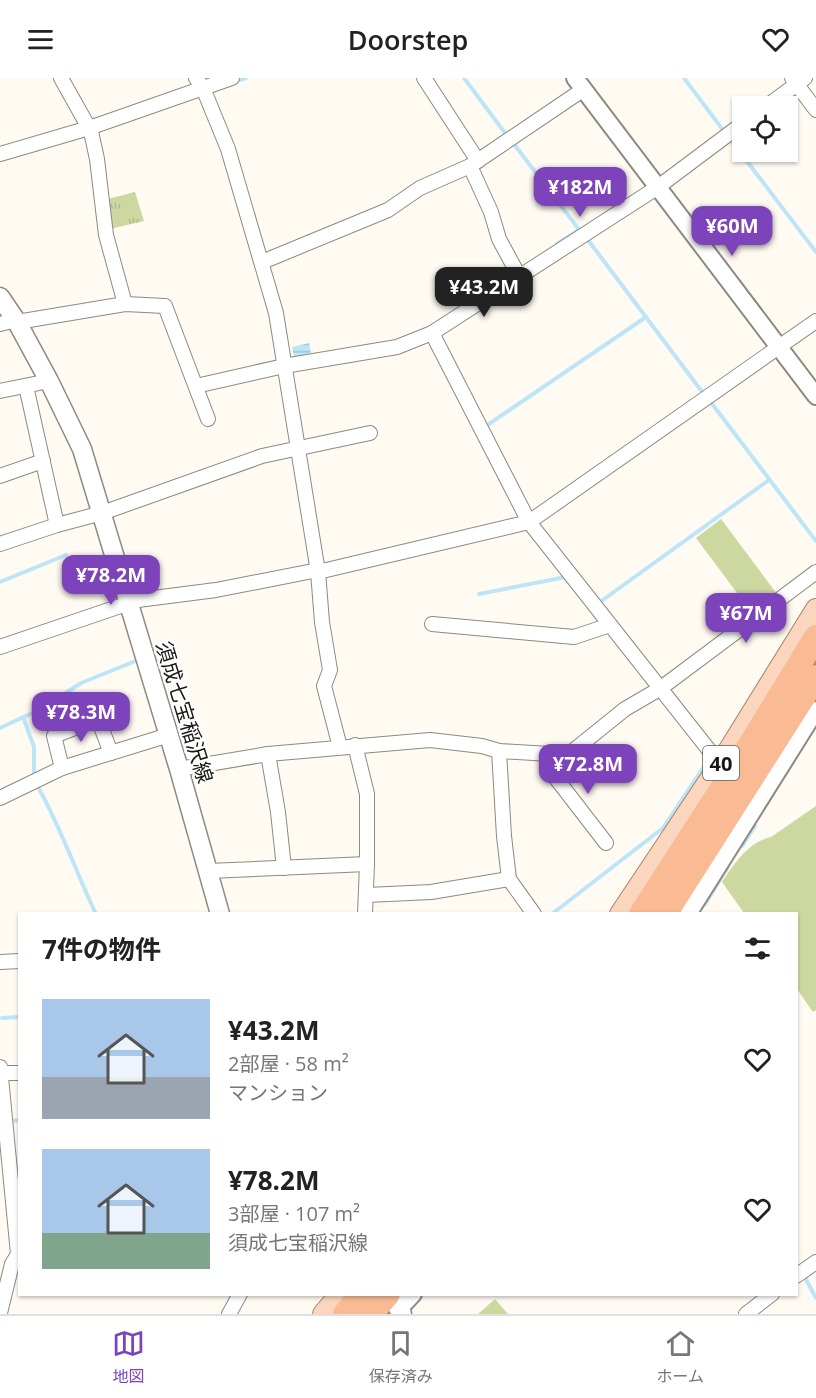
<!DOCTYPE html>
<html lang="ja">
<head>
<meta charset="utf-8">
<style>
	:root { --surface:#fff; --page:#f2f2f2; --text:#222; --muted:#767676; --line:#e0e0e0; --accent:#7c43ba }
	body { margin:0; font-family:"Open Sans","Noto Sans JP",sans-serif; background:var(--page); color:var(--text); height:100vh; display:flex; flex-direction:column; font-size:22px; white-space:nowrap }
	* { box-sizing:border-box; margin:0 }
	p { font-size:20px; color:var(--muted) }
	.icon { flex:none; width:33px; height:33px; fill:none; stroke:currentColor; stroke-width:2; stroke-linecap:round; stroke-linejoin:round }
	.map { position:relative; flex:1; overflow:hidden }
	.panel { position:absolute; left:18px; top:834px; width:780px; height:384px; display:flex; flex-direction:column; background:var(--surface); border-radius:0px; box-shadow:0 2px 4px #0004 }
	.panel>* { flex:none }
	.controls { position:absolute; left:732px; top:18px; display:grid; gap:12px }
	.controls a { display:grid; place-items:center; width:66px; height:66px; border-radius:0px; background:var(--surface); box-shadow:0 2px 4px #0004; font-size:30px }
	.price { position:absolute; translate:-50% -51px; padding:0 14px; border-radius:12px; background:var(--accent); color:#fff; font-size:20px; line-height:39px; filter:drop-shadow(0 2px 3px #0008) }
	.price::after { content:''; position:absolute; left:50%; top:36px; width:18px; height:14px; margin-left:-9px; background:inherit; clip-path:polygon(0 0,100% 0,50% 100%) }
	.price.active { background:#222; color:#fff }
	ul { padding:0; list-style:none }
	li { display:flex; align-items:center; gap:18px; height:150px; padding:0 24px }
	li span { display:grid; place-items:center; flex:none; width:168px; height:120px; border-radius:0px; color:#555 }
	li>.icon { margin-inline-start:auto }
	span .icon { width:72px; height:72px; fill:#fffc; stroke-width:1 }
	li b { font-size:26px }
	h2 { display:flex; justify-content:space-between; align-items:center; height:72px; padding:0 24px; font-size:26px }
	header { display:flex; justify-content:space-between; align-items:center; height:78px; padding:0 24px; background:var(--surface); font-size:27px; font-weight:600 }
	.menu { display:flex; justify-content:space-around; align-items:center; height:84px; border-top:2px solid var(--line); background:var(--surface); font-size:16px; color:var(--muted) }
	.menu a { display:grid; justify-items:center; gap:3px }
	.menu .active { color:var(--accent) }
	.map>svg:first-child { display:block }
	.grass { fill:#cdd8a1 }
	.park { fill:url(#park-tufts) }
	.water { fill:url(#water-rules) }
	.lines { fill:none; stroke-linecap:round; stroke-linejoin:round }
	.stream { stroke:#bde5f8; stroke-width:4 }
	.minor-casing { stroke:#8e8a82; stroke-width:16 }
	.tertiary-casing { stroke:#8e8a82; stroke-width:20 }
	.secondary-casing { stroke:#8e8a82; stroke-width:21 }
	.primary-casing { stroke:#ab8168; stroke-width:22 }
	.motorway-casing { stroke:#ab8168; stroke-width:27 }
	.minor { stroke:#fff; stroke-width:14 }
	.tertiary { stroke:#fff; stroke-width:16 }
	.secondary { stroke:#fff; stroke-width:18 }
	.primary { stroke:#fbd6bf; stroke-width:20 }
	.motorway { stroke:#f9ba94; stroke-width:24 }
	.labels { text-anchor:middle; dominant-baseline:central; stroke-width:5; stroke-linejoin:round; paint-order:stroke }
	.shield { fill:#fff; stroke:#5e5d5b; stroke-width:1.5 }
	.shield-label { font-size:20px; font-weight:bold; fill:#191815 }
	.street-label { font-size:21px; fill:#191815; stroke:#fff }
</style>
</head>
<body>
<header><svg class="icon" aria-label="menu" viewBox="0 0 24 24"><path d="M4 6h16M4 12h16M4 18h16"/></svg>Doorstep<svg class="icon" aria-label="heart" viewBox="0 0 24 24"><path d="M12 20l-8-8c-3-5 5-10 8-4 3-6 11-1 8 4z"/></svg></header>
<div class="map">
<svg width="816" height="1236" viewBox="0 0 816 1236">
	<defs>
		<pattern id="park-tufts" width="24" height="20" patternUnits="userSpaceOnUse" patternTransform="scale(1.5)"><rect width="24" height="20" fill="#cdd8a1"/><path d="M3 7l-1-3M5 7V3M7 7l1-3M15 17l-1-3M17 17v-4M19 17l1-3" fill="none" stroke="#afb98a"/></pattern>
		<pattern id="water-rules" width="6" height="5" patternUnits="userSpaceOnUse" patternTransform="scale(1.5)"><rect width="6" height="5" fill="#bde5f8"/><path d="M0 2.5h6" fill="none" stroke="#a2c4d4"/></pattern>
	</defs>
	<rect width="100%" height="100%" fill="#fffaf2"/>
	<!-- grass -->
	<g class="grass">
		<path d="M721,441l56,75 -25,19 -56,-75z"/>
		<path d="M816,728v204l-3,2 -16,-23 -1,-75 -52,-1 -22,-31c12,-18 26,-40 49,-45z"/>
		<path d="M495,1221l13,15h-30z"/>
	</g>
	<!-- park -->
	<path class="park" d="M135,114l9,29 -34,8 -2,-30z"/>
	<!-- water -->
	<path class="water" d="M309,265l2,10 -17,4 -2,-10z"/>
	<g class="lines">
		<!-- stream -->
		<g class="stream">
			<path d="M464,0l44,59"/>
			<path d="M684,0l39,52"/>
			<path d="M233,4l13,-4"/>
			<path d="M730,61l86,113"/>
			<path d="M514,66l66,87"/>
			<path d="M588,162l115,153"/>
			<path d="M557,166l22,-14"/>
			<path d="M710,323l106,140"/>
			<path d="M486,348l160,-109"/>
			<path d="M0,504l66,-27"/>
			<path d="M479,516l87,-17"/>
			<path d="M600,524l169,-122"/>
			<path d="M23,639l11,30v28"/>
			<path d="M0,650l41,-19 40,-26 57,-23"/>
			<path d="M38,709c23,41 38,85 58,127"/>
			<path d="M742,768l13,-20"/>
			<path d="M705,826l23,-37"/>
			<path d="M552,836l111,-86 46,-69"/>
			<path d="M2,940l18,-1"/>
			<path d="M12,1043l8,-1"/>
			<path d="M804,1198l12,22"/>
		</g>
		<!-- minor casing -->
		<g class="minor-casing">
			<g id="minor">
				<path d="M61,0l28,50"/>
				<path d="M196,0l7,10 25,61 48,164 42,259 4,50 8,48 -6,16 16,61"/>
				<path d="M424,0l54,83"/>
				<path d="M792,0l24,32"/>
				<path d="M767,28l38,-28"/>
				<path d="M90,49l7,32 9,76 19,69"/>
				<path d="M0,76l89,-26 143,-50"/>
				<path d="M262,184l126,-52 32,-22 50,-22"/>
				<path d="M519,198l-20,-37 -8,-27 -21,-46 114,-77"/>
				<path d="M17,244l108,-18 40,2 43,113"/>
				<path d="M0,246l16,-4"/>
				<path d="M432,255l97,189 191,242"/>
				<path d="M26,308l31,139"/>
				<path d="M196,308l88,-20 113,-19 35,-14 226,-146 84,-63"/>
				<path d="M0,313l49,-10"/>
				<path d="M0,398l43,-15"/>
				<path d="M0,466l57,-19 45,-12 160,-57 108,-23"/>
				<path d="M318,494l211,-50 287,-201"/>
				<path d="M432,546l142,13 36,-12"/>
				<path d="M0,569l138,-47 78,-10 102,-20"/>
				<path d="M355,667l12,49v70l-2,50"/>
				<path d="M499,673l5,85 5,43"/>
				<path d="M268,676l10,58 6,56"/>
				<path d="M551,676l1,19 54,70"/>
				<path d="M62,690l-8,-32 44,-17 13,34"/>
				<path d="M179,691l89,-15 162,-14 52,6 17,5 69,4 57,-46 36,-21 155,-116"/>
				<path d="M0,720l62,-30 107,-33"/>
				<path d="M208,793l159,-7"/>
				<path d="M367,817l64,-3 78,-13 25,35"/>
				<path d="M0,884l20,-1"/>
				<path d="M0,989l18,187 -6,10 -12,49"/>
				<path d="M0,995h20"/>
				<path d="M796,1198l20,-14"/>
				<path d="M229,1236l11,-20"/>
				<path d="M746,1236l26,-20"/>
			</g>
		</g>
		<!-- tertiary casing -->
		<g class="tertiary-casing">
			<g id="tertiary">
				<path d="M575,0l241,318"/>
				<path d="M688,836l128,-204"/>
				<path d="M399,1231l14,-15"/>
			</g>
		</g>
		<!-- secondary casing -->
		<g class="secondary-casing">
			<g id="secondary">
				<path d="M0,219l17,25 32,59 33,68 97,320 41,145"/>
				<path d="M389,1216l13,20"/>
			</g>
		</g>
		<!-- primary casing -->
		<g class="primary-casing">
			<g id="primary">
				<path d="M620,836l100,-150 96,-155"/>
				<path d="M323,1236l17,-20"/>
			</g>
		</g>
		<!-- motorway casing -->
		<g class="motorway-casing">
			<g id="motorway">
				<path d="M641,836l107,-166 68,-111"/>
				<path d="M665,836l151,-237"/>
				<path d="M345,1236l16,-20"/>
				<path d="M371,1236l17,-20"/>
			</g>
		</g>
		<!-- minor -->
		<use href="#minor" class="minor"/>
		<!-- tertiary -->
		<use href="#tertiary" class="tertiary"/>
		<!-- secondary -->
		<use href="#secondary" class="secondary"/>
		<!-- primary -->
		<use href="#primary" class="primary"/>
		<!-- motorway -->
		<use href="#motorway" class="motorway"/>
	</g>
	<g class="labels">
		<!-- shield labels -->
		<rect class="shield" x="703" y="668" width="36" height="34" rx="4.5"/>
		<g class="shield-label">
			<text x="721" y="685">40</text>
		</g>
		<!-- street labels -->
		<g class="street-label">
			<text transform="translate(185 634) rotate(73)">須成七宝稲沢線</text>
		</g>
	</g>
</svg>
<div class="controls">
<a><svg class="icon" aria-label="locate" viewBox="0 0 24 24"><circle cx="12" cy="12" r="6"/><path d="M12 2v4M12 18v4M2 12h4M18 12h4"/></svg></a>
</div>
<b class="price" style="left:580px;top:140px">¥182M</b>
<b class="price" style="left:732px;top:179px">¥60M</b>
<b class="price active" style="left:484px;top:240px">¥43.2M</b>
<b class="price" style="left:111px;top:528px">¥78.2M</b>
<b class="price" style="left:746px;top:566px">¥67M</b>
<b class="price" style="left:81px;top:665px">¥78.3M</b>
<b class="price" style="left:588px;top:717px">¥72.8M</b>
<section class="panel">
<h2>7件の物件<svg class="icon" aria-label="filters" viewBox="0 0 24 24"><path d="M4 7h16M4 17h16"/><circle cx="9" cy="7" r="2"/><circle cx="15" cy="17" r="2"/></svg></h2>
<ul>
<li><span style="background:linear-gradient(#a9c7e8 65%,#9aa5b1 0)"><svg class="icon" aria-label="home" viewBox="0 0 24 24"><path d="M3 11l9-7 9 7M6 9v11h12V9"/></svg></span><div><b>¥43.2M</b><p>2部屋 · 58 m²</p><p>マンション</p></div><svg class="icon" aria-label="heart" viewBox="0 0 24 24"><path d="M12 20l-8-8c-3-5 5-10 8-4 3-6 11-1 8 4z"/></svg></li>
<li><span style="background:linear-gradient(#a9c7e8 70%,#7fa58c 0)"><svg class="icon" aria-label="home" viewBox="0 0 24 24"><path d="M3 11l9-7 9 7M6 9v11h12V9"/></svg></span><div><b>¥78.2M</b><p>3部屋 · 107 m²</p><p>須成七宝稲沢線</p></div><svg class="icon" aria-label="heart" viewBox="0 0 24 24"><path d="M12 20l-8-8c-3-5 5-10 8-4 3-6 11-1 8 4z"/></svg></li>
</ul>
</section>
</div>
<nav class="menu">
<a class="active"><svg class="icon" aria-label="map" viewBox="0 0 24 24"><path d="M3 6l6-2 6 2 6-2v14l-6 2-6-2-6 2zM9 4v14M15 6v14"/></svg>地図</a>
<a><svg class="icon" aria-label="saved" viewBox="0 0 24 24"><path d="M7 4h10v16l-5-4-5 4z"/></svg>保存済み</a>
<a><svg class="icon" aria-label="home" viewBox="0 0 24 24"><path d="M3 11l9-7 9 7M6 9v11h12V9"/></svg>ホーム</a>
</nav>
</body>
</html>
